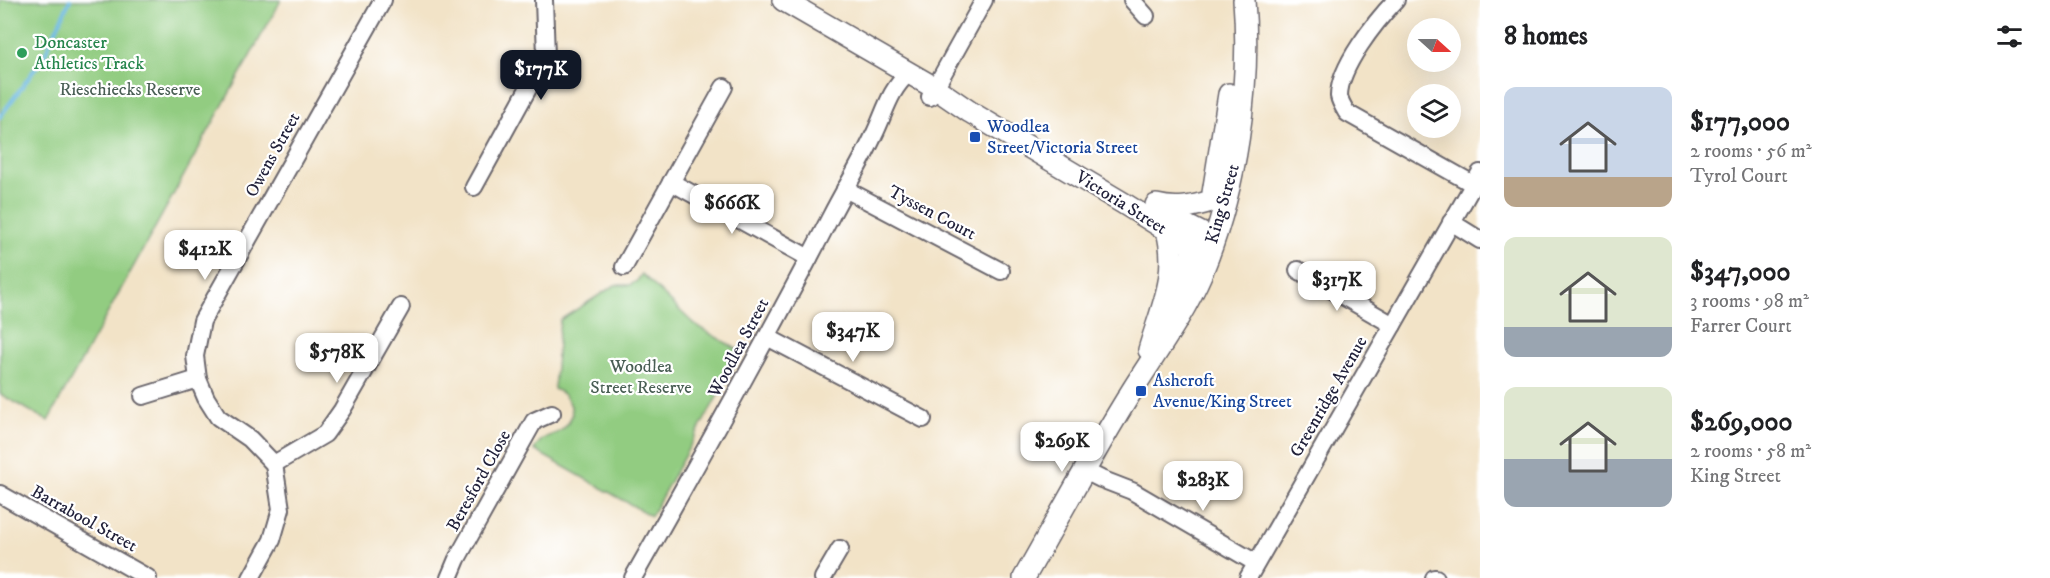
<!DOCTYPE html>
<html lang="en">
<head>
<meta charset="utf-8">
<style>
	:root { --surface:#fff; --page:#f6f6f6; --text:#202124; --muted:#757577; --accent:#111827 }
	body { margin:0; font-family:"IM FELL DW Pica",serif; background:var(--page); color:var(--text); height:100vh; display:flex; flex-direction:column; font-size:22px; white-space:nowrap }
	* { box-sizing:border-box; margin:0 }
	p { font-size:20px; color:var(--muted) }
	.icon { flex:none; width:33px; height:33px; fill:none; stroke:currentColor; stroke-width:2; stroke-linecap:round; stroke-linejoin:round }
	.map { position:relative; flex:1; overflow:hidden }
	.details { display:flex; flex-direction:column; background:var(--surface); width:570px }
	.details>* { flex:none }
	.needle { width:39px; rotate:111deg }
	.tools { position:absolute; left:1407px; top:18px; display:grid; gap:12px }
	.tools a { display:grid; place-items:center; width:54px; height:54px; border-radius:50%; background:var(--surface); box-shadow:0 6px 24px #0002; font-size:30px }
	.price { position:absolute; translate:-50% -51px; padding:0 14px; border-radius:12px; background:#fff; color:#222; font-size:20px; line-height:39px; filter:drop-shadow(0 2px 3px #0008) }
	.price::after { content:''; position:absolute; left:50%; top:36px; width:18px; height:14px; margin-left:-9px; background:inherit; clip-path:polygon(0 0,100% 0,50% 100%) }
	.price.on { background:var(--accent); color:#fff }
	ul { padding:0; list-style:none }
	li { display:flex; align-items:center; gap:18px; height:150px; padding:0 24px }
	li span { display:grid; place-items:center; flex:none; width:168px; height:120px; border-radius:12px; color:#555 }
	li>.icon { margin-inline-start:auto }
	span .icon { width:72px; height:72px; fill:#fffc; stroke-width:1 }
	li b { font-size:26px }
	h2 { display:flex; justify-content:space-between; align-items:center; height:72px; padding:0 24px; font-size:26px }
	main { display:flex; flex:1; min-height:0 }
	.map>svg:first-child { display:block }
	.green { fill:#92cc81; stroke:#5a775e; stroke-width:1.5 }
	.lines { fill:none; stroke-linecap:round; stroke-linejoin:round }
	.stream { stroke:#67b7e2; stroke-width:4 }
	.minor-casing { stroke:#6b666c; stroke-width:20 }
	.major-casing { stroke:#6b666c; stroke-width:24 }
	.minor { stroke:#fff; stroke-width:16 }
	.major { stroke:#fff; stroke-width:21 }
	.leisure-dot { fill:#2e9e5b; stroke:#fff; stroke-width:2 }
	.transit-dot { fill:#1a4fb4; stroke:#fff; stroke-width:2 }
	.labels { text-anchor:middle; dominant-baseline:central; stroke-width:4.5; stroke-linejoin:round; paint-order:stroke }
	.leisure-label { font-size:18px; fill:#27864d; stroke:#fff; text-anchor:start }
	.park-label { font-size:18px; fill:#495e54; stroke:#fff }
	.transit-label { font-size:18px; fill:#164399; stroke:#fff; text-anchor:start }
	.street-label { font-size:18px; fill:#22223b; stroke:#fff }
</style>
</head>
<body>
<main>
<div class="map">
<svg width="1480" height="578" viewBox="0 0 1480 578">
	<rect width="100%" height="100%" fill="#fff"/>
	<filter id="ink" filterUnits="userSpaceOnUse"><feTurbulence type="fractalNoise" baseFrequency=".0167" numOctaves="2"/><feDisplacementMap in="SourceGraphic" scale="12" xChannelSelector="R" yChannelSelector="G"/><feConvolveMatrix kernelMatrix="1 2 1 2 8 2 1 2 1" color-interpolation-filters="sRGB"/></filter>
	<filter id="wash" filterUnits="userSpaceOnUse"><feTurbulence type="fractalNoise" baseFrequency=".008" numOctaves="4" result="noise"/><feDisplacementMap in="SourceGraphic" scale="24" xChannelSelector="R" yChannelSelector="G"/><feGaussianBlur stdDeviation="1.35" result="paint"/><feColorMatrix in="noise" values="0 0 0 0 0 0 0 0 0 0 0 0 0 0 0 0 0 1.4 0 .05"/><feComposite in="paint" operator="in"/></filter>
	<g filter="url(#wash)">
		<rect width="100%" height="100%" fill="#f2e3c7"/>
		<!-- green -->
		<g class="green">
			<path d="M0,0h281l-233,421 -48,-27z"/>
			<path d="M642,274l53,51 47,27 -91,164 -117,-66c11,-19 18,-11 30,-22 15,-14 6,-33 -10,-39l6,-69 55,-35h15l7,-4z"/>
		</g>
		<g class="lines">
			<!-- stream -->
			<path class="stream" d="M0,117l43,-59 27,-58"/>
		</g>
	</g>
	<g filter="url(#ink)">
		<g class="lines">
			<!-- minor casing -->
			<g class="minor-casing">
				<g id="minor">
					<path d="M1132,0l14,16"/>
					<path d="M1396,0c-20,21 -57,67 -57,96 1,6 5,12 8,17l126,71"/>
					<path d="M930,97l54,-97"/>
					<path d="M671,182l138,76"/>
					<path d="M474,187l72,-131 -2,-56"/>
					<path d="M845,189l156,82"/>
					<path d="M1451,222l29,18"/>
					<path d="M624,267l100,-180"/>
					<path d="M1298,270l95,55"/>
					<path d="M767,337l156,82"/>
					<path d="M143,396l55,-17"/>
					<path d="M274,464l51,-30 17,-24 59,-103"/>
					<path d="M1085,471l16,8 31,12 124,72"/>
					<path d="M0,494l148,84"/>
					<path d="M251,578l21,-38 9,-31 -7,-45 -24,-25 -32,-22 -12,-19 -8,-19 -3,-23 7,-35 181,-321"/>
					<path d="M449,578l8,-19 77,-138 18,-8"/>
					<path d="M633,578c68,-120 135,-240 198,-362 14,-27 30,-53 43,-81 11,-22 15,-45 35,-62"/>
					<path d="M823,578l17,-29"/>
					<path d="M1248,578l232,-405"/>
					<path d="M1434,578h2"/>
				</g>
			</g>
			<!-- major casing -->
			<g class="major-casing">
				<g id="major">
					<path d="M783,0l152,88 35,24 153,91 85,53"/>
					<path d="M1213,193l16,-99"/>
					<path d="M1156,205c20,5 36,2 55,-4"/>
					<path d="M1156,210l57,29"/>
					<path d="M1169,308l30,-71"/>
					<path d="M1149,350c12,-41 30,-76 18,-119"/>
					<path d="M1024,578c36,-63 70,-127 109,-189 24,-38 51,-75 69,-117 34,-81 49,-185 42,-272"/>
				</g>
			</g>
			<!-- minor -->
			<use href="#minor" class="minor"/>
			<!-- major -->
			<use href="#major" class="major"/>
		</g>
	</g>
	<!-- markers -->
	<circle class="leisure-dot" cx="22" cy="53" r="6"/>
	<g class="transit-dot">
		<rect x="969" y="131" width="12" height="12" rx="3"/>
		<rect x="1135" y="385" width="12" height="12" rx="3"/>
	</g>
	<g class="labels">
		<!-- leisure labels -->
		<g class="leisure-label">
			<text x="34" y="43">Doncaster<tspan x="34" dy="21">Athletics Track</tspan></text>
		</g>
		<!-- park labels -->
		<g class="park-label">
			<text x="130" y="90">Rieschiecks Reserve</text>
			<text x="641" y="367">Woodlea<tspan x="641" dy="21">Street Reserve</tspan></text>
		</g>
		<!-- transit labels -->
		<g class="transit-label">
			<text x="987" y="127">Woodlea<tspan x="987" dy="21">Street/Victoria Street</tspan></text>
			<text x="1153" y="381">Ashcroft<tspan x="1153" dy="21">Avenue/King Street</tspan></text>
		</g>
		<!-- street labels -->
		<g class="street-label">
			<text transform="translate(273 155) rotate(-61)">Owens Street</text>
			<text transform="translate(1121 203) rotate(32)">Victoria Street</text>
			<text transform="translate(1223 204) rotate(-74)">King Street</text>
			<text transform="translate(932 213) rotate(28)">Tyssen Court</text>
			<text transform="translate(739 348) rotate(-62)">Woodlea Street</text>
			<text transform="translate(1329 397) rotate(-60)">Greenridge Avenue</text>
			<text transform="translate(479 481) rotate(-61)">Beresford Close</text>
			<text transform="translate(84 519) rotate(29)">Barrabool Street</text>
		</g>
	</g>
</svg>
<div class="tools">
<a><svg class="needle" viewBox="-14 -14 28 28"><path d="M0-13l5 13h-10z" fill="#e53935"/><path d="M0 13l5-13h-10z" fill="#757577"/></svg></a>
<a><svg class="icon" aria-label="layers" viewBox="0 0 24 24"><path d="M12 4l9 5-9 5-9-5zM3 14l9 5 9-5"/></svg></a>
</div>
<b class="price on" style="left:541px;top:101px">$177K</b>
<b class="price" style="left:732px;top:235px">$666K</b>
<b class="price" style="left:205px;top:281px">$412K</b>
<b class="price" style="left:1337px;top:312px">$317K</b>
<b class="price" style="left:853px;top:363px">$347K</b>
<b class="price" style="left:337px;top:384px">$578K</b>
<b class="price" style="left:1062px;top:473px">$269K</b>
<b class="price" style="left:1203px;top:512px">$283K</b>
</div>
<section class="details">
<h2>8 homes<svg class="icon" aria-label="filters" viewBox="0 0 24 24"><path d="M4 7h16M4 17h16"/><circle cx="9" cy="7" r="2"/><circle cx="15" cy="17" r="2"/></svg></h2>
<ul>
<li><span style="background:linear-gradient(#c9d6e8 75%,#b9a48a 0)"><svg class="icon" aria-label="home" viewBox="0 0 24 24"><path d="M3 11l9-7 9 7M6 9v11h12V9"/></svg></span><div><b>$177,000</b><p>2 rooms · 56 m²</p><p>Tyrol Court</p></div></li>
<li><span style="background:linear-gradient(#dfe7d0 75%,#9aa5b1 0)"><svg class="icon" aria-label="home" viewBox="0 0 24 24"><path d="M3 11l9-7 9 7M6 9v11h12V9"/></svg></span><div><b>$347,000</b><p>3 rooms · 98 m²</p><p>Farrer Court</p></div></li>
<li><span style="background:linear-gradient(#dfe7d0 60%,#9aa5b1 0)"><svg class="icon" aria-label="home" viewBox="0 0 24 24"><path d="M3 11l9-7 9 7M6 9v11h12V9"/></svg></span><div><b>$269,000</b><p>2 rooms · 58 m²</p><p>King Street</p></div></li>
</ul>
</section>
</main>
</body>
</html>
